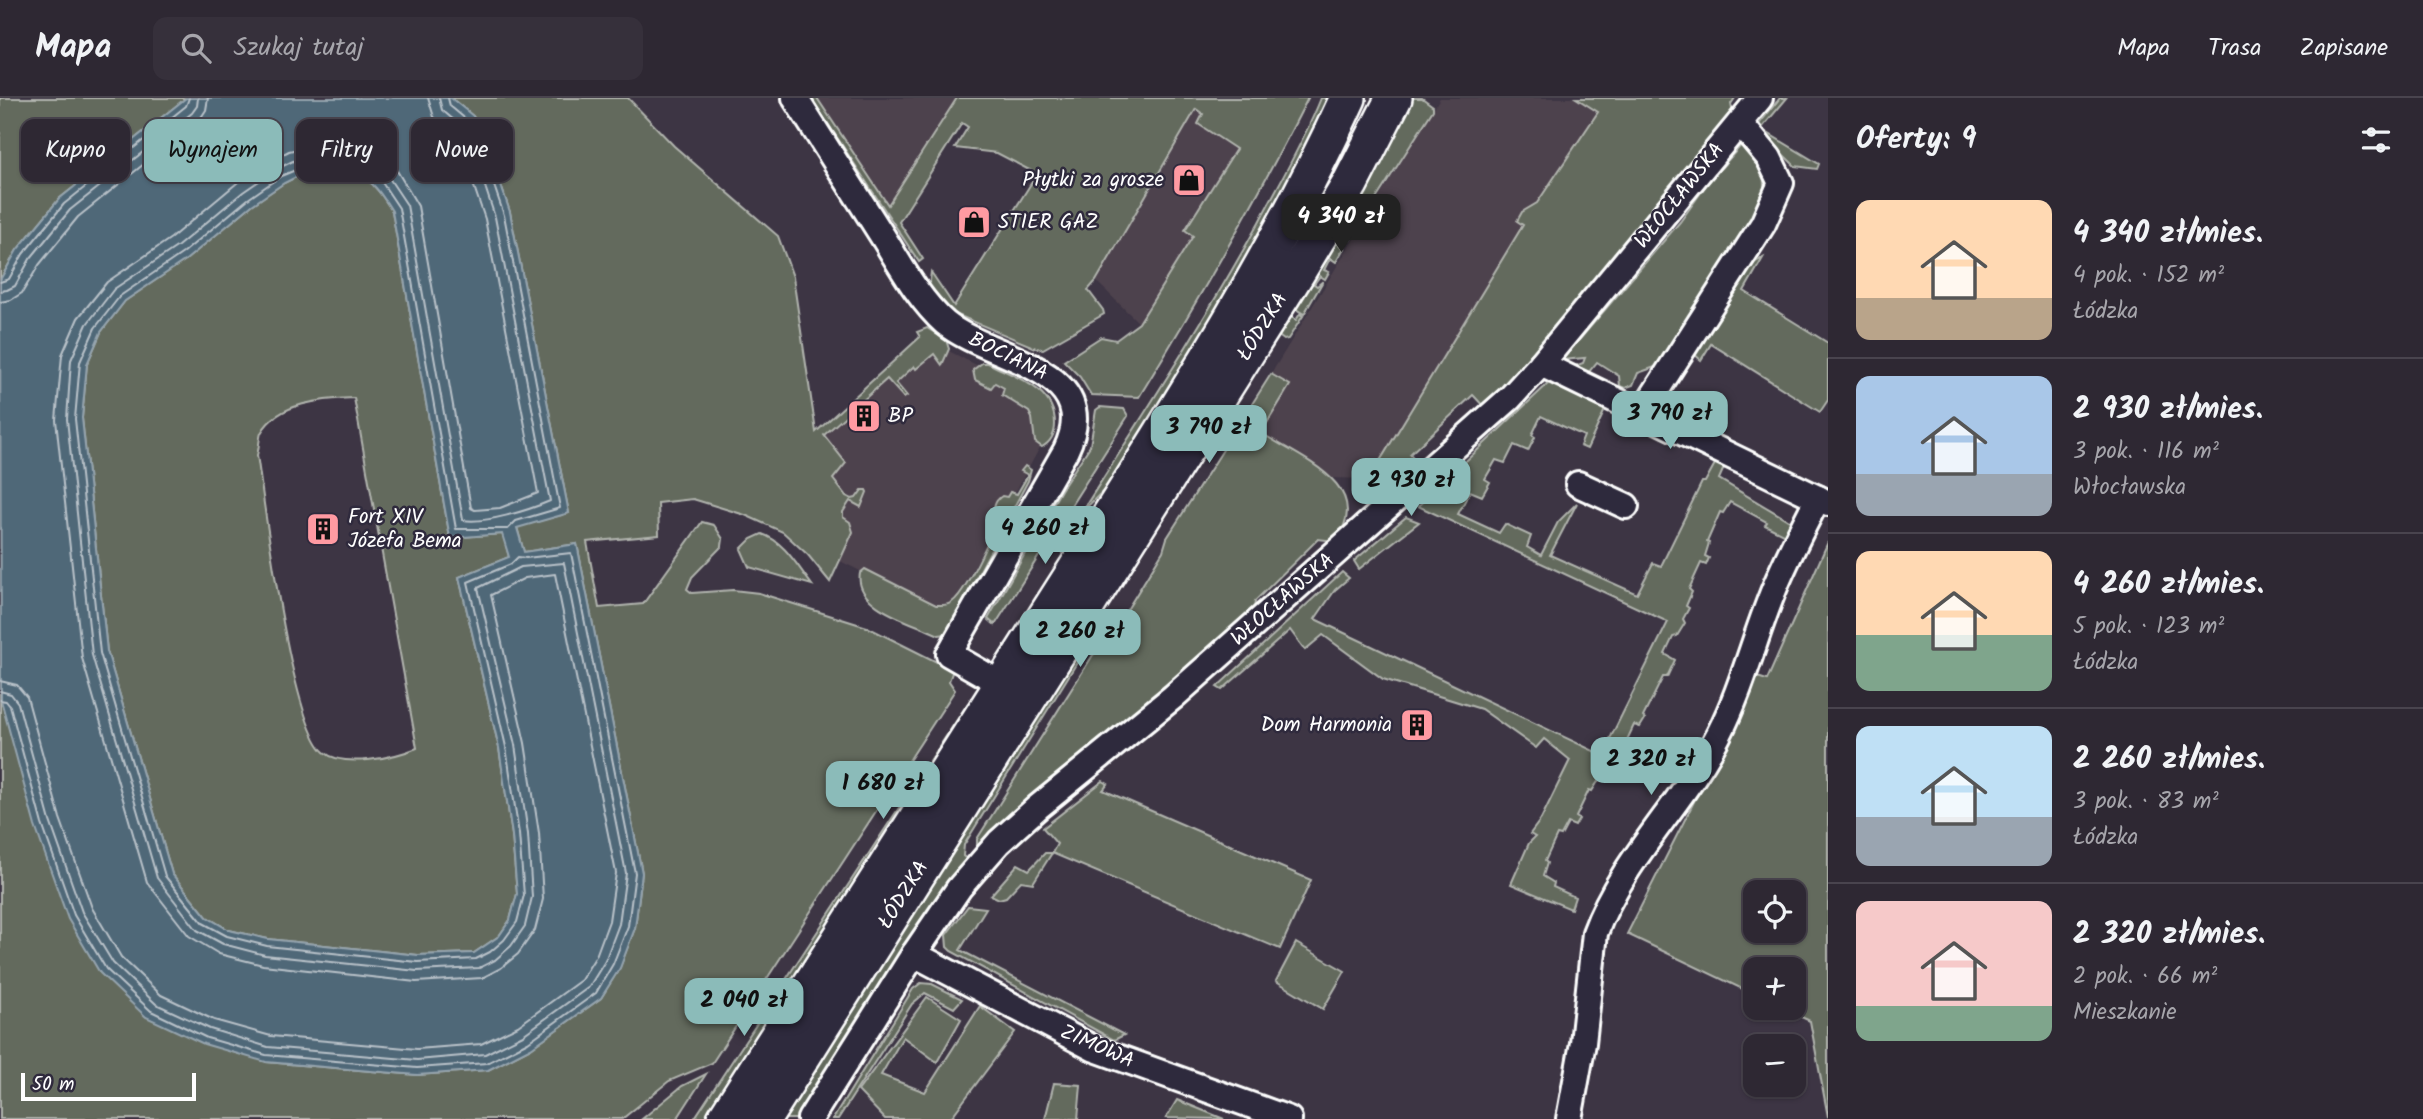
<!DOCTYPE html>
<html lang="pl">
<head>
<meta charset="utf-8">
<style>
	:root { --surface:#2e2833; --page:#36303b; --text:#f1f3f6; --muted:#a7a6ac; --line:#49444e; --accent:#8bbbb9 }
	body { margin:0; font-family:Kalam,sans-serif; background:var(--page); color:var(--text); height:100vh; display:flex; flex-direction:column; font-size:26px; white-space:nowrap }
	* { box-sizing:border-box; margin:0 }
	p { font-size:23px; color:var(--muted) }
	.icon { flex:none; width:38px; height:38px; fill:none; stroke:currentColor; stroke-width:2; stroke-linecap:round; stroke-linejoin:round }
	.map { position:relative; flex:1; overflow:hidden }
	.panel { display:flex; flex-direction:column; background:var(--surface); width:595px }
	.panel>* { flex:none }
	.hud { position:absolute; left:21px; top:21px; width:665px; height:63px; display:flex; gap:14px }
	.controls { position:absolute; left:1743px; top:782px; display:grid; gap:14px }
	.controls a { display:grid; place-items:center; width:63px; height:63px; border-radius:14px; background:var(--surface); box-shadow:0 2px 5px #0004,0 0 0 2px var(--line); font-size:35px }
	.scale { position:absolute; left:21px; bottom:18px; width:175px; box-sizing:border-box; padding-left:7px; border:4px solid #fff; border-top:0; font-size:19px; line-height:24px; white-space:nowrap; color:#fff; -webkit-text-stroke:5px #2f2a3d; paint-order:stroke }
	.price { position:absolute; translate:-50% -60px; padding:0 16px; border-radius:14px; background:var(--accent); color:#111; font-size:23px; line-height:46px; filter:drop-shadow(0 2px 4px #0008) }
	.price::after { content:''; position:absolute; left:50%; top:42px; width:21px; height:16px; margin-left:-10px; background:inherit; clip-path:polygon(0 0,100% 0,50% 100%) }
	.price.active { background:#222; color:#fff }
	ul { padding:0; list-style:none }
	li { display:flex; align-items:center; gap:21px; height:175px; padding:0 28px }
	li+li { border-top:2px solid var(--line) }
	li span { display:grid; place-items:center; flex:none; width:196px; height:140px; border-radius:14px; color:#555 }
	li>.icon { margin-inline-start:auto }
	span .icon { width:84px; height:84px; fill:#fffc; stroke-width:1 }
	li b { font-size:30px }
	h2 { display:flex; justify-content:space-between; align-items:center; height:84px; padding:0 28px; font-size:30px }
	.pill { padding:0 24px; border-radius:14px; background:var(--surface); box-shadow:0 2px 5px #0004,0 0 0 2px var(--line); font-size:24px; line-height:63px }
	.pill.active { background:var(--accent); color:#111 }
	header { display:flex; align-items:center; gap:42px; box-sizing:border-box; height:98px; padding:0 35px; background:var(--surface); border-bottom:2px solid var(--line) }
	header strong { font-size:33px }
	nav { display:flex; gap:38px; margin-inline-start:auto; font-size:24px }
	.search { width:490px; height:63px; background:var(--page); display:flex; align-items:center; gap:18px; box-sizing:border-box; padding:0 24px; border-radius:14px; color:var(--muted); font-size:26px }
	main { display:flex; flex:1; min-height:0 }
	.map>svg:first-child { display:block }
	.built { fill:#4e424d }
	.green { fill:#636a5d; stroke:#b1b4ae; stroke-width:2; fill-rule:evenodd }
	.water { fill:#4f6778; stroke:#95a4ae; stroke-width:2; fill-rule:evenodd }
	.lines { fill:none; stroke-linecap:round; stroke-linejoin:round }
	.shore { stroke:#b9c2c9; stroke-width:2 }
	.minor-casing { stroke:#fff; stroke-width:30 }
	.secondary-casing { stroke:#fff; stroke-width:40 }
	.minor { stroke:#2f2a3d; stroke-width:24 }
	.secondary { stroke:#2f2a3d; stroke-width:35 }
	.labels { text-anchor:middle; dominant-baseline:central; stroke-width:5; stroke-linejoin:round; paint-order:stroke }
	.poi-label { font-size:21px; fill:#fff; stroke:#2f2a3d; text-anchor:start }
	.street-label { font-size:21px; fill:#fff; stroke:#2f2a3d }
</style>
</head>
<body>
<header>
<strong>Mapa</strong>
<div class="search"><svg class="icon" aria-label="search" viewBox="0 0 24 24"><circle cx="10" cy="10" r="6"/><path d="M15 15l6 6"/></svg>Szukaj tutaj</div>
<nav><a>Mapa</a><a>Trasa</a><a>Zapisane</a></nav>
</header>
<main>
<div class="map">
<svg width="1828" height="1021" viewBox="0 0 1828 1021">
	<rect width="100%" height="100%" fill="#3d3544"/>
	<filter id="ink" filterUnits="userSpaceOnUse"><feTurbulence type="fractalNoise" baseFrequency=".0143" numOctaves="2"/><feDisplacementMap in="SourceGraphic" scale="14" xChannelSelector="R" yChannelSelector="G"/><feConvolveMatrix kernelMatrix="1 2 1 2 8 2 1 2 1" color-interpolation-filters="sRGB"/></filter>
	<g filter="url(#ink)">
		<!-- built -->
		<g class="built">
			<path d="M817,0h140l-69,108z"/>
			<path d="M1440,0h136l22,14 -229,367 -37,-1 -72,-45 30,-47 -19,-12z"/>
			<path d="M1196,11l57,29 -114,185 -43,-42z"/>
			<path d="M921,239l119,60 14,25 -106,192 -112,-55 -20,-126z"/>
		</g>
		<!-- green -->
		<g class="green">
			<path d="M0,0h186l-127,101 -42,51 -17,30z"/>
			<path d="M451,0h177l46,48 104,90 15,41 23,155 104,-95 -3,-5 10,-4 19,12 3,9 -7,16 -8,-11 -18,15 -2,-3 -18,17 11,13 -3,2 -17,-19 -63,56 22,28 -13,16 13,17 6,3 4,-1 6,-8h4l1,2 -6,15 -11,-6 -7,11v5l7,5 3,10 -23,50 -22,-27 -25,-23 -38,-17 -52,-16 -35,4 1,32 -72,7 12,66 44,-4 59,-82 12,3 9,14 -1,7 -30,31 -5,12 5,4 41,-3 26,3 108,34 86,43 -4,11 6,9 -243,373 -43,18 -47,38h-622v-426l1,7 265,362 151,13 71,-5 43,-22 70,-50 19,-31 15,-39 7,-55 -65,-329 -53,8 -7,-25 52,-14 -59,-301 -19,-56 -18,-40z"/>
			<path d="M811,0h6l71,107 69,-107h351c-52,103 -109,201 -169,299l-48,-2 -11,-18 -16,-16 37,-24 15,3 23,-17 54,-87 -8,-6 51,-81 -38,-25 5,-10 -7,-5 -100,172 -8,9 15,20 1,4 -61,35 -7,-1 -95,-40 -12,-19 2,-17 23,34 83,-132 -40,-21 -42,-5 13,-21 -6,-4 -63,99 24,37 -4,3z"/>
			<path d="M1321,0h14l-44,91 -167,281 -43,43c61,-96 123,-191 178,-291 21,-40 45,-81 62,-124z"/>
			<path d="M1411,0h11l11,8v4l-83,130 -6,-3 -5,8 5,3 -8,14 -6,-4 -6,12 5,2 -4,7 -5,-3 -6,8 3,2 6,-5 -19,33 -10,-6 -4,8 6,4 4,-6 3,2 -15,23 -4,1 -7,-5z"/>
			<path d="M1576,0h159l-4,6 2,10 -224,272 -23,23 -13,-14 -63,59 12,14c-18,14 -33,33 -53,11l154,-254 -6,-4 5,-9 15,-9 61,-91z"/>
			<path d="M1780,0h7l-26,31 58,35 -2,5 -22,-3 -39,-38z"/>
			<path d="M1743,45c21,23 23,29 20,60l-93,152 -15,12 -17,6 -5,12 -8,3 -5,-2 -1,-10 -22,-14 -13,16 -14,-10 13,-5 2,-5 -23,2 118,-138 27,-38z"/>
			<path d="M327,71c38,3 45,10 65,42l58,327 53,-4 6,23 -50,20 40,171 13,87 5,59 -7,26 -11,16 -25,17 -56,2 -150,-16 -39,-9 -22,-13 -35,-43 -65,-223 -25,-233 5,-54 14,-32 24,-31 62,-42 65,-54 32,-22 16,-8zM354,300l63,350c-22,9 -73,21 -93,4 -33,-29 -59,-245 -67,-297 2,-6 2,-16 4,-22 17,-31 63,-34 93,-35z"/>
			<path d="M1763,160l-19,33 84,52v57l-8,12 -109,-68 -10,16 -7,-6c6,-19 26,-59 38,-73 8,-10 20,-18 31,-23z"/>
			<path d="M982,265h6c27,14 67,25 67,61 0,10 -4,18 -13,23l-7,-5 -3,-24 -3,-6 -27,-17 2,-7 -9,-5 -4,5 -16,-8 -2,-10z"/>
			<path d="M1271,276l19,11 -29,48c38,24 116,53 74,108l-17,-2 -63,62 -2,17 -276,232v-11l116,-184 13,-11 57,-93 4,-13z"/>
			<path d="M1551,283l53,25v6l-17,37 -7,-3 4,-10 -43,-20 -9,19 3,2 -7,14 -14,-6 -9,18 -9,-3 -11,19 5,3 -8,14 -12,-5 -12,23 41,19 6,-9 26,12 -4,11 14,8 17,-33 19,-19 -27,52 87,39 16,-31 8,3 41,-84h3l12,-22 9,3 -7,16 72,43 -4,14 -22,-11 2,-3 -37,-20 -7,11 -3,-1 -13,30 2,1 -4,13 4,2 -3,7 -5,-2 -12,26 3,3 -6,14 3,2 -6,11 2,4 -8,13 -4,1 -8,17 10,6 -8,17h-4l-20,40 2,2 -5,8 -6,-2 -21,45 -5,2 -5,9 -4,-1 -7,11 -3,-1 -13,27 3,2 -4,7 -7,-3 -7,13 -4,-1 -12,26 2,2 -4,13 11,7 -1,4 22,10 -4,12 -60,-25 18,-41 6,-6 -5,-3 11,-15 29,-59 -26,-21 -8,9 -55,-39 -98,-30 -60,-44 -18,15 -15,-20 -68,60 -5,-3 125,-115 7,6 -14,12 -20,29 287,136 66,-133 -250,-116z"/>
			<path d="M1100,309l24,2 4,7 -133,209 -7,-6 73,-129 29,-44 6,-36z"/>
			<path d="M1025,368l6,4 -3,11 -82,153 -7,1 -9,-4c-24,-11 -76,-25 -70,-58l5,-4 71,36c6,0 11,1 16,-3 13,-8 34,-56 41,-71 5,-13 -5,-26 9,-35l5,1 3,-5 7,2 11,-19 -7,-4z"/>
			<path d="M1406,419l13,5 -60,47 -5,-8z"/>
			<path d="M762,436c22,7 36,33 50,51l-63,-18 -8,-18 10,-10z"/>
			<path d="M1828,444v575l-18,-96 -28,-13h12v-38h-39v25l-128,-61 130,-257 10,3zM1755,794h39v39h-39z"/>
			<path d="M1086,550l-122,197 -1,11 7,6 -40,48 -133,209h-19l268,-426z"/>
			<path d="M968,605l-4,16 -8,18 -250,382h-12z"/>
			<path d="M1103,683l5,3 -5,6 208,90 -31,69 -228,-96 -19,30 -12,-2 -15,16 -7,2 -8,-4 27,-31 11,6 16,-17h7l5,-9 -14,-16z"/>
			<path d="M968,808l18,2 -26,42 164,85 -10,5 -163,-89 -4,-4 -1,-12z"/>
			<path d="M1296,845l49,28 -22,38 -47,-28z"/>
			<path d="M921,885l11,1 30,15 -8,9 -29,-15 -13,11 -74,115h-5l80,-130z"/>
			<path d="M927,899l34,22 -24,43 -34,-25 -22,38 44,17 55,-86 35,26 -65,87h-65l-27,-28z"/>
			<path d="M706,976l-29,45h-35l40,-33z"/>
			<path d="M1054,985l27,2 -3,34h-33z"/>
			<path d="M1177,1002l47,19 -58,-1z"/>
		</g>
		<!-- water -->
		<path class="water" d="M186,0h265l22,18 18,40 19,56 59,301 -52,15 7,24 53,-8 65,329 -7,55 -15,40 -19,30 -70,50 -43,22 -71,5 -151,-13 -62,-18 -58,-27 -46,-44 -32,-54 -33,-93 -34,-126 -1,-420 17,-30 42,-51zM327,71c38,3 45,10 65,42l58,327 52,-4 7,23 -50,20 40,171 13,87 5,59 -7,26 -11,16 -25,17 -56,2 -150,-16 -39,-9 -22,-13 -35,-43 -65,-223 -25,-233 5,-54 14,-32 24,-31 62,-42 65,-54 32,-22 16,-8z"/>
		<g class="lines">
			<!-- shore -->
			<g class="shore">
				<path d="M0,184l9,-3 14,-25 41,-50 122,-98 3,-8"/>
				<path d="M0,193l7,-1 8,-4 15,-27 40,-49 122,-97 5,-7 1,-8"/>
				<path d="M0,204l11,-2 11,-7 17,-28 39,-48 122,-98 6,-9 2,-12"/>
				<path d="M0,583l17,4 10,12 33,121 32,90 29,49 40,38 53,25 57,16 146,13 64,-5 37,-18 63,-46 15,-24 13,-35 7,-48 -61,-299 -30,4 -34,17 34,148 14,90 4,66 -8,31 -17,24 -17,14 -19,10 -66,4 -153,-17 -44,-11 -30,-18 -42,-54 -65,-224 -26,-238 6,-65 16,-37 29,-36 64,-44 66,-55 33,-22 19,-10 37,-9 39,6 31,21 22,37 53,302 4,2 25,-2 38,-15 -53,-274 -18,-53 -15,-33 -18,-16 -6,-19"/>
				<path d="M0,593l11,3 7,9 32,118 32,91 31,51 43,41 54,25 58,18 149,13 68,-6 38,-19 66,-48 16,-26 14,-37 7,-51 -62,-310 -43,4 -43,21 37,157 13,89 4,63 -7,29 -14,20 -16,14 -16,8 -62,3 -152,-16 -42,-11 -26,-14 -40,-52 -65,-223 -25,-236 4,-59 16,-36 27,-35 64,-43 65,-54 32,-22 18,-9 33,-8 33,4 28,18 20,30 56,315c22,4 66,-10 87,-19l-55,-284 -18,-55 -16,-36 -19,-16 -3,-12"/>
				<path d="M0,602l6,1 4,5 32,118 32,91 32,54 45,42 56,27 59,17 151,13 70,-5 41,-21 68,-49 17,-29 15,-38 7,-53 -64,-320 -45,5 -8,-1 -7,7 -43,18 38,165 13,87 5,61 -7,27 -13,18 -14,12 -14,7 -59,3 -150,-16 -40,-10 -24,-13 -38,-47 -65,-223 -25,-234 5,-57 15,-34 25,-32 63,-43 65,-54 33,-23 17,-7 27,-7 30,3 26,16 18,27 57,321h52l8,-8 44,-13 -56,-293 -19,-56 -17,-38 -18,-15 -2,-8"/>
			</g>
			<!-- minor casing -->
			<g class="minor-casing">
				<g id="minor">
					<path d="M795,0c29,46 59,93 88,139 18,29 36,63 62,86 45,37 160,44 121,127l-117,204 54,31"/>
					<path d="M1541,266l287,139"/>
					<path d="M1642,315l121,-189 18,-41 -12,-25 -29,-35"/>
					<path d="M1578,386l48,22"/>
					<path d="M914,856l181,95 194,70"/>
					<path d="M810,1021l104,-165 45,-66 40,-46 39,-35 135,-110 337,-299 31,-34 219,-266"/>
					<path d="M1569,1021l14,-76 12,-110c27,-74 89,-130 124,-199 25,-49 37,-104 59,-154 12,-28 26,-55 40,-82"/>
				</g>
			</g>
			<!-- secondary casing -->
			<g class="secondary-casing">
				<g id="secondary">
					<path d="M725,1021c118,-184 236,-368 353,-553 96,-152 195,-304 270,-468"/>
					<path d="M763,1021l533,-845 54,-90 44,-86"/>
				</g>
			</g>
			<!-- minor -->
			<use href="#minor" class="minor"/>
			<!-- secondary -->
			<use href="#secondary" class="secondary"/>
		</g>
	</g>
	<!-- icons -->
	<defs>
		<g id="shop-square" transform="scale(1.75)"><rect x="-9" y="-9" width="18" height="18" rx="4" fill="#ff9aa2" stroke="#2f2a3d"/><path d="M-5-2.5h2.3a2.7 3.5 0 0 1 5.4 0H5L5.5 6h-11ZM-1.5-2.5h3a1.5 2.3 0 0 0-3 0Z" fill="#111"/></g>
		<g id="building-square" transform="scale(1.75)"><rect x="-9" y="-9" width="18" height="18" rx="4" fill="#ff9aa2" stroke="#2f2a3d"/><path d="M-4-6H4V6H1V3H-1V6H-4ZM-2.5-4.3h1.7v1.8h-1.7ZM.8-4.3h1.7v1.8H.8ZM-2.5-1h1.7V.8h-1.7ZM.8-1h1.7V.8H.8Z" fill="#111"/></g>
	</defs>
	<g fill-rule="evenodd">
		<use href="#shop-square" x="1189" y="82"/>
		<use href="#shop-square" x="974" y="124"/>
		<use href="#building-square" x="864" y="318"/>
		<use href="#building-square" x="323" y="431"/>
		<use href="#building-square" x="1417" y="627"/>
	</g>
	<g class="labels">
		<!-- poi labels -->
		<g class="poi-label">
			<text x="1164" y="82" text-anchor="end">Płytki za grosze</text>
			<text x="998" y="124">STIER GAZ</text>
			<text x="888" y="318">BP</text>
			<text x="348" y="419">Fort XIV<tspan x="348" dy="24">Józefa Bema</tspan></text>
			<text x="1392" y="627" text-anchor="end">Dom Harmonia</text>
		</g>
		<!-- street labels -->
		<g class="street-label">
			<text transform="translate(1680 98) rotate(-51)">WŁOCŁAWSKA</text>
			<text transform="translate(1263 229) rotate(-58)">ŁÓDZKA</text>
			<text transform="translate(1008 259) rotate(26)">BOCIANA</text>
			<text transform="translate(1283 502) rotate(-41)">WŁOCŁAWSKA</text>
			<text transform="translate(904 797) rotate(-58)">ŁÓDZKA</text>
			<text transform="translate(1097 949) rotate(24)">ZIMOWA</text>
		</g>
	</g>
</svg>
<div class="controls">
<a><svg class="icon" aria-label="locate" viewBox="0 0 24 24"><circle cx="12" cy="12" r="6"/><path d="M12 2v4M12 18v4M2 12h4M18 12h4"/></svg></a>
<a>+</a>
<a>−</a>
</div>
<div class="scale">50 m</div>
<b class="price active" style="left:1341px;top:156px">4 340 zł</b>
<b class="price" style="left:1670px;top:353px">3 790 zł</b>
<b class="price" style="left:1209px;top:367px">3 790 zł</b>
<b class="price" style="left:1411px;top:420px">2 930 zł</b>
<b class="price" style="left:1045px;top:468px">4 260 zł</b>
<b class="price" style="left:1080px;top:571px">2 260 zł</b>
<b class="price" style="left:1651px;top:699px">2 320 zł</b>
<b class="price" style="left:883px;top:723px">1 680 zł</b>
<b class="price" style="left:744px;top:940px">2 040 zł</b>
<div class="hud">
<a class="pill">Kupno</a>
<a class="pill active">Wynajem</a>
<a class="pill">Filtry</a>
<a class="pill">Nowe</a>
</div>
</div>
<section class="panel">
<h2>Oferty: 9<svg class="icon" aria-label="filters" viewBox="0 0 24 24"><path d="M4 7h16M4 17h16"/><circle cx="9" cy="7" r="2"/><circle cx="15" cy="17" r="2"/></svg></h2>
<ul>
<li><span style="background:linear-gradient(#ffd9b3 70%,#b9a48a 0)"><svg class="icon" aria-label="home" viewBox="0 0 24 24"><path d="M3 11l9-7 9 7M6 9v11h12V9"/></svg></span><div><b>4 340 zł/mies.</b><p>4 pok. · 152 m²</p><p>Łódzka</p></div></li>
<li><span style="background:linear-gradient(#a9c7e8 70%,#9aa5b1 0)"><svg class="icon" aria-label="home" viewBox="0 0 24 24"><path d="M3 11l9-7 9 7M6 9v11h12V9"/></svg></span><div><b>2 930 zł/mies.</b><p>3 pok. · 116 m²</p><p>Włocławska</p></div></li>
<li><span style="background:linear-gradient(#ffd9b3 60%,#7fa58c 0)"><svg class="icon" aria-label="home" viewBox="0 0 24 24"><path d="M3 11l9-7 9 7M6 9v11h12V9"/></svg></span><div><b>4 260 zł/mies.</b><p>5 pok. · 123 m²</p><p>Łódzka</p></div></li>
<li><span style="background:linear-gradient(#bfe0f5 65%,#9aa5b1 0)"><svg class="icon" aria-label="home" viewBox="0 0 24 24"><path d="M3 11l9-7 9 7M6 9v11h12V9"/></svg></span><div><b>2 260 zł/mies.</b><p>3 pok. · 83 m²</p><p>Łódzka</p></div></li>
<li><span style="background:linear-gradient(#f6c9c9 75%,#7fa58c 0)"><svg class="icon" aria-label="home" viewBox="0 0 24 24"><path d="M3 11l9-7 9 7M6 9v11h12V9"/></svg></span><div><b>2 320 zł/mies.</b><p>2 pok. · 66 m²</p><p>Mieszkanie</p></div></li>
</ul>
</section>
</main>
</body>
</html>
